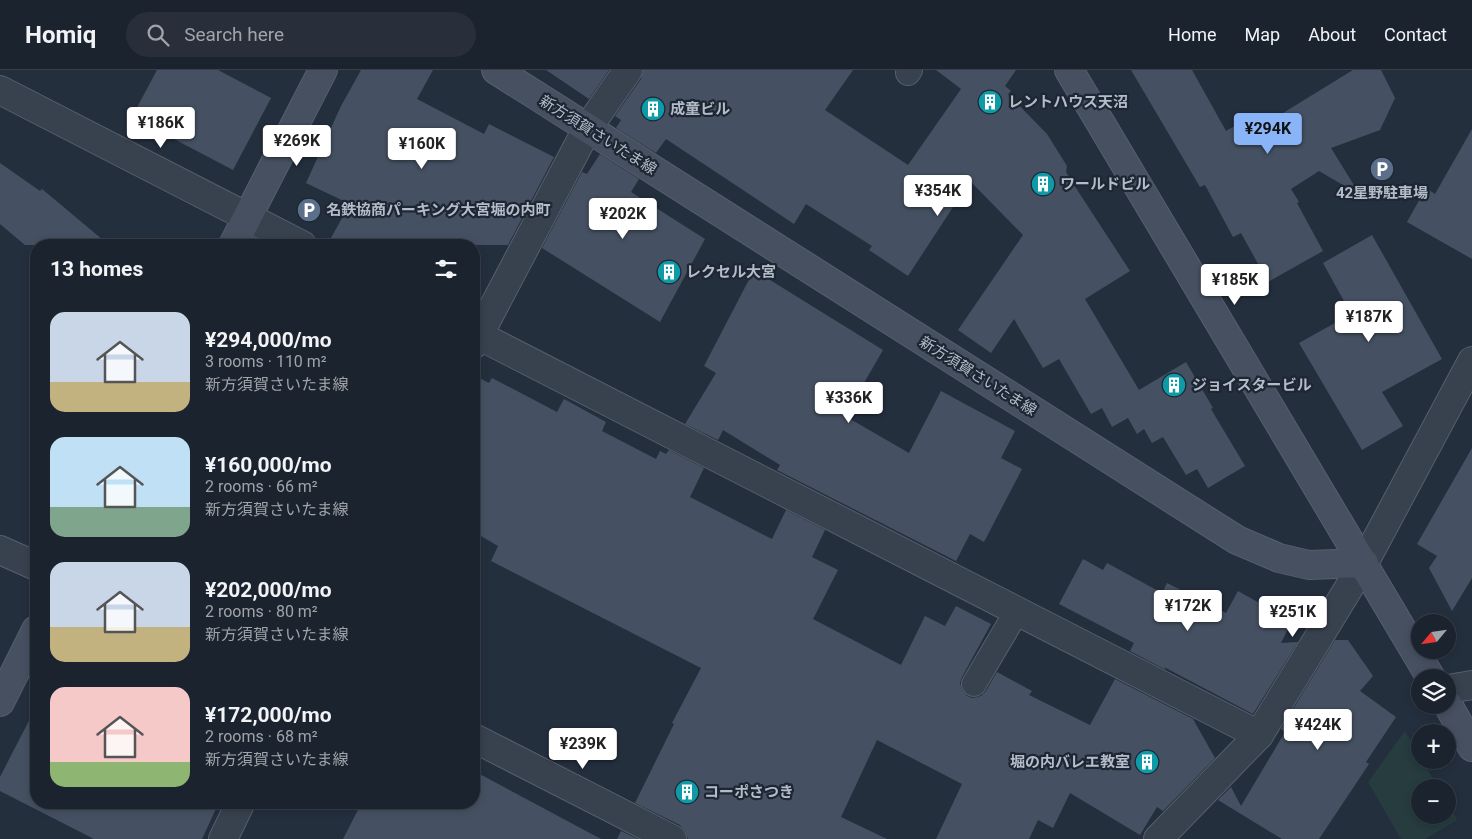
<!DOCTYPE html>
<html lang="en">
<head>
<meta charset="utf-8">
<style>
	:root { --surface:#1b232e; --page:#282f3a; --text:#f1f3f6; --muted:#a0a4aa; --line:#39404a; --accent:#8ab4f8 }
	body { margin:0; font-family:Roboto,"Noto Sans JP",sans-serif; background:var(--page); color:var(--text); height:100vh; display:flex; flex-direction:column; font-size:19px; white-space:nowrap }
	* { box-sizing:border-box; margin:0 }
	p { font-size:16px; color:var(--muted) }
	.icon { flex:none; width:28px; height:28px; fill:none; stroke:currentColor; stroke-width:2; stroke-linecap:round; stroke-linejoin:round }
	.map { position:relative; flex:1; overflow:hidden }
	.drawer { position:absolute; left:30px; top:169px; width:450px; height:570px; display:flex; flex-direction:column; background:var(--surface); border-radius:20px; box-shadow:0 2px 8px #0003,0 0 0 1px var(--line) }
	.drawer>* { flex:none }
	.needle { width:32px; rotate:241deg }
	.tools { position:absolute; left:1411px; top:544px; display:grid; gap:10px }
	.tools a { display:grid; place-items:center; width:45px; height:45px; border-radius:50%; background:var(--surface); box-shadow:0 2px 8px #0003,0 0 0 1px var(--line); font-size:25px }
	.price { position:absolute; translate:-50% -42px; padding:0 11px; border-radius:5px; background:#fff; color:#222; font-size:16px; line-height:32px; filter:drop-shadow(0 1px 2px #0008) }
	.price::after { content:''; position:absolute; left:50%; top:30px; width:15px; height:11px; margin-left:-8px; background:inherit; clip-path:polygon(0 0,100% 0,50% 100%) }
	.price.selected { background:var(--accent); color:#111 }
	ul { padding:0; list-style:none }
	li { display:flex; align-items:center; gap:15px; height:125px; padding:0 20px }
	li span { display:grid; place-items:center; flex:none; width:140px; height:100px; border-radius:15px; color:#555 }
	li>.icon { margin-inline-start:auto }
	span .icon { width:60px; height:60px; fill:#fffc; stroke-width:1 }
	li b { font-size:21px }
	h2 { display:flex; justify-content:space-between; align-items:center; height:60px; padding:0 20px; font-size:21px }
	header { display:flex; align-items:center; gap:30px; box-sizing:border-box; height:70px; padding:0 25px; background:var(--surface); border-bottom:1px solid var(--line) }
	header strong { font-size:24px }
	nav { display:flex; gap:28px; margin-inline-start:auto; font-size:18px }
	.search { width:350px; height:45px; background:var(--page); display:flex; align-items:center; gap:12px; box-sizing:border-box; padding:0 18px; border-radius:28px; color:var(--muted); font-size:19px }
	.map>svg:first-child { display:block }
	.garden { fill:#263c3f }
	.building { fill:#455162 }
	.lines { fill:none; stroke-linecap:round; stroke-linejoin:round }
	.lane-casing { stroke:#565f6c; stroke-width:26 }
	.street-casing { stroke:#565f6c; stroke-width:30 }
	.secondary-casing { stroke:#565f6c; stroke-width:30 }
	.lane { stroke:#38414e; stroke-width:24 }
	.street { stroke:#38414e; stroke-width:28 }
	.secondary { stroke:#465061; stroke-width:28 }
	.labels { text-anchor:middle; dominant-baseline:central; stroke-width:4.5; stroke-linejoin:round; paint-order:stroke }
	.poi-label { font-size:15px; font-weight:bold; fill:#b4bcc9; stroke:#1d2633; text-anchor:start }
	.street-label { font-size:15px; fill:#b4bcc9; stroke:#1d2633 }
</style>
</head>
<body>
<header>
<strong>Homiq</strong>
<div class="search"><svg class="icon" aria-label="search" viewBox="0 0 24 24"><circle cx="10" cy="10" r="6"/><path d="M15 15l6 6"/></svg>Search here</div>
<nav><a>Home</a><a>Map</a><a>About</a><a>Contact</a></nav>
</header>
<div class="map">
<svg width="1472" height="769" viewBox="0 0 1472 769">
	<rect width="100%" height="100%" fill="#242f3e"/>
	<!-- garden -->
	<path class="garden" d="M1405,661l15,26v3h2l16,27 -18,1v27h28v-12l9,17 -32,19h-24l-33,-57z"/>
	<!-- building -->
	<g class="building">
		<path d="M157,0h61l53,28 -38,72 -101,-53z"/>
		<path d="M361,0h72l-16,29 67,35 5,-10 65,33 -46,88h-181l23,-41 -44,-21 35,-77z"/>
		<path d="M546,0h63l-20,29z"/>
		<path d="M643,0h210l-28,40 83,55 53,-76 -25,-19h80l-11,16 6,5 -3,3 39,40 20,32 -1,6 8,13 56,86 -45,28 54,91 47,-28 27,46 -2,1 34,57 -37,22 -11,-19 -11,6 -23,-38 -11,6 -8,-14 -7,5 -9,-16 -16,9 -10,-19 -11,6 -32,-55 -16,9 -29,-49 -23,34 -33,-23 65,-95 -53,-54 -62,95 -39,-26 3,-4 -66,-42 -12,20 -128,-85 -10,14 -40,-25 5,-8 -6,-4 26,-37z"/>
		<path d="M1131,0h61l34,61 19,-11 5,8 5,-3 2,4 96,-59h28l14,28 -15,32 -49,18 29,47 -41,-24 -28,18 8,13 -2,1 26,48 -55,31 -27,-49 -8,4 -28,-52 -5,2z"/>
		<path d="M1472,59v130l-65,-37 19,-34 9,6z"/>
		<path d="M600,84l39,25 -8,13 74,47 -45,83 -118,-74 40,-76 5,2z"/>
		<path d="M0,93l40,28 2,-2 67,56h-84l-25,-21z"/>
		<path d="M1372,165l70,124 -60,33 21,34 -41,24 -63,-107 52,-29 -28,-51z"/>
		<path d="M754,200l129,80 -38,66 64,37 32,-62 74,40 -14,27 21,11 -38,73 -14,-8 -14,27 -179,-91 3,-5 -57,-35 -5,10 -33,-16 31,-51 -12,-7z"/>
		<path d="M474,305l15,8 3,-5 65,34 7,-13 42,23 -4,9 54,28 4,-8 6,3 3,-4 35,18 -14,29 82,42 14,-29 39,20 -13,27 26,13 -25,49 88,46 24,-49 20,10 11,-20 35,18 -29,53 -2,6 2,7 5,6 6,2 8,-2 5,-5 11,-19 35,19 -3,4 61,30 25,-46 78,40 22,39 -52,53 -6,-4 -17,28 -70,-42 -17,35 -15,-8 -9,19h-93l26,-55 -85,-44 -36,77 46,22h-199l-3,-8 -5,-6 -45,-22 39,-79 -2,-1 29,-55 -210,-107 7,-15 -24,-14z"/>
		<path d="M1472,378v130l-20,33 -23,-43 8,-12 -20,-12z"/>
		<path d="M1083,489l20,11 4,-7 55,30 5,-10 59,30 12,-22 54,30 -11,22 17,-1 -45,72 -89,-47 2,3 -36,-19 4,-8 -75,-39z"/>
		<path d="M1335,570h13l25,36 -13,15 36,26 -30,45 3,2 -50,75h-37l-64,-39 13,-13 10,19 44,-74 -4,-3z"/>
		<path d="M36,637v95h183l-17,37h-108l-94,-48v-14z"/>
		<path d="M474,701l127,68h-258l19,-37h112z"/>
		<path d="M621,761l17,8h-21z"/>
	</g>
	<g class="lines">
		<!-- lane casing -->
		<g class="lane-casing">
			<g id="lane">
				<path d="M908,3l2,-3"/>
				<path d="M974,614l43,-73"/>
			</g>
		</g>
		<!-- street casing -->
		<g class="street-casing">
			<g id="street">
				<path d="M0,20l302,155"/>
				<path d="M474,263l785,402"/>
				<path d="M474,274l113,-215 41,-59"/>
				<path d="M0,480l36,16"/>
				<path d="M1448,619l24,-4"/>
				<path d="M474,668l198,101"/>
				<path d="M223,769l18,-37"/>
				<path d="M1158,769l101,-104 105,-172 108,-202"/>
			</g>
		</g>
		<!-- secondary casing -->
		<g class="secondary-casing">
			<g id="secondary">
				<path d="M496,0l741,470 42,18 30,7 55,-2"/>
				<path d="M1069,0l362,608"/>
				<path d="M233,175l90,-175"/>
				<path d="M0,632l36,-72"/>
				<path d="M1448,635l24,42"/>
			</g>
		</g>
		<!-- lane -->
		<use href="#lane" class="lane"/>
		<!-- street -->
		<use href="#street" class="street"/>
		<!-- secondary -->
		<use href="#secondary" class="secondary"/>
	</g>
	<!-- icons -->
	<defs>
		<g id="building-disc" transform="scale(1.25)"><circle r="9.5" fill="#0f9aa8" stroke="#1d2633"/><path d="M-4-6H4V6H1V3H-1V6H-4ZM-2.5-4.3h1.7v1.8h-1.7ZM.8-4.3h1.7v1.8H.8ZM-2.5-1h1.7V.8h-1.7ZM.8-1h1.7V.8H.8Z" fill="#fff"/></g>
		<g id="parking-disc" transform="scale(1.25)"><circle r="9.5" fill="#5c6f8a" stroke="#1d2633"/><path d="M-3.5-5.5H1a3.5 3.5 0 0 1 0 7H-1V5.5H-3.5ZM-1-3.4V-.6H.8a1.4 1.4 0 0 0 0-2.8Z" fill="#fff"/></g>
	</defs>
	<g fill-rule="evenodd">
		<use href="#building-disc" x="990" y="32"/>
		<use href="#building-disc" x="653" y="39"/>
		<use href="#parking-disc" x="1382" y="99"/>
		<use href="#building-disc" x="1043" y="114"/>
		<use href="#parking-disc" x="309" y="140"/>
		<use href="#building-disc" x="669" y="202"/>
		<use href="#building-disc" x="1174" y="315"/>
		<use href="#building-disc" x="1147" y="692"/>
		<use href="#building-disc" x="687" y="722"/>
	</g>
	<g class="labels">
		<!-- poi labels -->
		<g class="poi-label">
			<text x="1008" y="32">レントハウス天沼</text>
			<text x="670" y="39">成童ビル</text>
			<text x="1060" y="114">ワールドビル</text>
			<text x="1382" y="123" text-anchor="middle">42星野駐車場</text>
			<text x="326" y="140">名鉄協商パーキング大宮堀の内町</text>
			<text x="686" y="202">レクセル大宮</text>
			<text x="1192" y="315">ジョイスタービル</text>
			<text x="1130" y="692" text-anchor="end">堀の内バレエ教室</text>
			<text x="704" y="722">コーポさつき</text>
		</g>
		<!-- street labels -->
		<g class="street-label">
			<text transform="translate(598 65) rotate(32)">新方須賀さいたま線</text>
			<text transform="translate(978 306) rotate(32)">新方須賀さいたま線</text>
		</g>
	</g>
</svg>
<div class="tools">
<a><svg class="needle" viewBox="-14 -14 28 28"><path d="M0-13l5 13h-10z" fill="#e53935"/><path d="M0 13l5-13h-10z" fill="#a0a4aa"/></svg></a>
<a><svg class="icon" aria-label="layers" viewBox="0 0 24 24"><path d="M12 4l9 5-9 5-9-5zM3 14l9 5 9-5"/></svg></a>
<a>+</a>
<a>−</a>
</div>
<b class="price" style="left:161px;top:79px">¥186K</b>
<b class="price selected" style="left:1268px;top:85px">¥294K</b>
<b class="price" style="left:297px;top:97px">¥269K</b>
<b class="price" style="left:422px;top:100px">¥160K</b>
<b class="price" style="left:938px;top:147px">¥354K</b>
<b class="price" style="left:623px;top:170px">¥202K</b>
<b class="price" style="left:1235px;top:236px">¥185K</b>
<b class="price" style="left:1369px;top:273px">¥187K</b>
<b class="price" style="left:849px;top:354px">¥336K</b>
<b class="price" style="left:1188px;top:562px">¥172K</b>
<b class="price" style="left:1293px;top:568px">¥251K</b>
<b class="price" style="left:1318px;top:681px">¥424K</b>
<b class="price" style="left:583px;top:700px">¥239K</b>
<section class="drawer">
<h2>13 homes<svg class="icon" aria-label="filters" viewBox="0 0 24 24"><path d="M4 7h16M4 17h16"/><circle cx="9" cy="7" r="2"/><circle cx="15" cy="17" r="2"/></svg></h2>
<ul>
<li><span style="background:linear-gradient(#c9d6e8 70%,#c2b280 0)"><svg class="icon" aria-label="home" viewBox="0 0 24 24"><path d="M3 11l9-7 9 7M6 9v11h12V9"/></svg></span><div><b>¥294,000/mo</b><p>3 rooms · 110 m²</p><p>新方須賀さいたま線</p></div></li>
<li><span style="background:linear-gradient(#bfe0f5 70%,#7fa58c 0)"><svg class="icon" aria-label="home" viewBox="0 0 24 24"><path d="M3 11l9-7 9 7M6 9v11h12V9"/></svg></span><div><b>¥160,000/mo</b><p>2 rooms · 66 m²</p><p>新方須賀さいたま線</p></div></li>
<li><span style="background:linear-gradient(#c9d6e8 65%,#c2b280 0)"><svg class="icon" aria-label="home" viewBox="0 0 24 24"><path d="M3 11l9-7 9 7M6 9v11h12V9"/></svg></span><div><b>¥202,000/mo</b><p>2 rooms · 80 m²</p><p>新方須賀さいたま線</p></div></li>
<li><span style="background:linear-gradient(#f6c9c9 75%,#8fb573 0)"><svg class="icon" aria-label="home" viewBox="0 0 24 24"><path d="M3 11l9-7 9 7M6 9v11h12V9"/></svg></span><div><b>¥172,000/mo</b><p>2 rooms · 68 m²</p><p>新方須賀さいたま線</p></div></li>
</ul>
</section>
</div>
</body>
</html>
